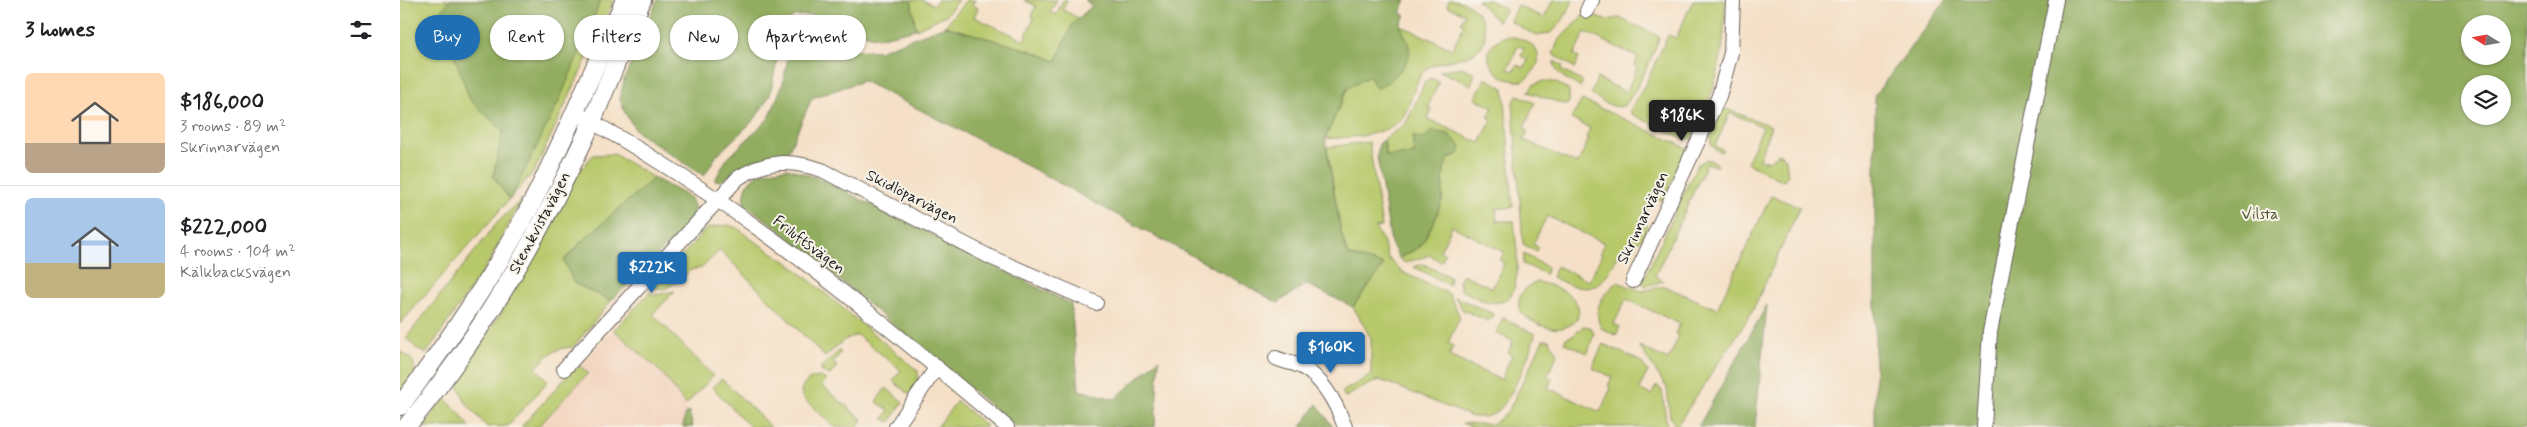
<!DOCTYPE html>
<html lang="en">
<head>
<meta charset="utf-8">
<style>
	:root { --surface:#fff; --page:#f2f2f2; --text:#202124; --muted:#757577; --line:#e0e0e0; --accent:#1f6fb2 }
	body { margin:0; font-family:Mynerve,sans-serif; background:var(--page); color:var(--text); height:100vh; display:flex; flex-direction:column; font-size:19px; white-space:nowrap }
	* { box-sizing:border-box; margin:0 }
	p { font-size:16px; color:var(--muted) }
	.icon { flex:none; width:28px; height:28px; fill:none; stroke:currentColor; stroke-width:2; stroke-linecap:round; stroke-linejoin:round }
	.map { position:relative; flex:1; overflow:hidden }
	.details { display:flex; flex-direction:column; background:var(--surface); width:400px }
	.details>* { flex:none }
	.banner { position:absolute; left:15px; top:15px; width:475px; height:45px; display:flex; gap:10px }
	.needle { width:32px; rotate:281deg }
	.controls { position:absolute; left:2061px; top:15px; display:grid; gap:10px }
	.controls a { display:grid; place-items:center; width:50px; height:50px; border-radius:50%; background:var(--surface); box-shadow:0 1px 4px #0004; font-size:25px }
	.price { position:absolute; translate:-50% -42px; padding:0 11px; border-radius:5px; background:var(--accent); color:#fff; font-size:16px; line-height:32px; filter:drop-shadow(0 1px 2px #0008) }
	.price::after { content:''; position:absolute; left:50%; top:30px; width:15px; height:11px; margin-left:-8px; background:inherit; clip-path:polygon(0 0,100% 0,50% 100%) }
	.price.selected { background:#222; color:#fff }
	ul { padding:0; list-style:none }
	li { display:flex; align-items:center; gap:15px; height:125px; padding:0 25px }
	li+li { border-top:1px solid var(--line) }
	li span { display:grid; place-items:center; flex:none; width:140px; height:100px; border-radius:8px; color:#555 }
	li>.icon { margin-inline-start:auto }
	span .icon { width:60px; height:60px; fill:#fffc; stroke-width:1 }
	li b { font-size:21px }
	h2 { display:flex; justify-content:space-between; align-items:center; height:60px; padding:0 25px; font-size:21px }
	.pill { padding:0 18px; border-radius:22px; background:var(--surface); box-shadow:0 1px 4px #0004; font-size:18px; line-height:45px }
	.pill.selected { background:var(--accent); color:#fff }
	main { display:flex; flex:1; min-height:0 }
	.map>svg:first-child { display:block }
	.built { fill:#f3d4be }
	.green { fill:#b8c96c; stroke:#6a7244; fill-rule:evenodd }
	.forest { fill:#92ad60; stroke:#57643e; fill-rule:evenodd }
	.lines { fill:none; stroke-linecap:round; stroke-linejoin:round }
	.minor-casing { stroke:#686158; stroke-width:16 }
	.major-casing { stroke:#686158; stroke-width:20 }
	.minor { stroke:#fff; stroke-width:14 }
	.major { stroke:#fff; stroke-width:18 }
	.labels { text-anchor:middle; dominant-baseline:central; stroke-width:4; stroke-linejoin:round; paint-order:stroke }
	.street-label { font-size:16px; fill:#1c1c1c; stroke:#f7f3e8 }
	.park-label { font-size:16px; fill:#535938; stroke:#f7f3e8 }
</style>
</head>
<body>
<main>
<section class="details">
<h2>3 homes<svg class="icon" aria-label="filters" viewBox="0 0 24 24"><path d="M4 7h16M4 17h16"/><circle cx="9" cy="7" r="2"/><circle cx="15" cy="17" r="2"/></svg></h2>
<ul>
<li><span style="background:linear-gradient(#ffd9b3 70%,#b9a48a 0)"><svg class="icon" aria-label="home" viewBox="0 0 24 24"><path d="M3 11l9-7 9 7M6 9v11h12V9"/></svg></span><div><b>$186,000</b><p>3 rooms · 89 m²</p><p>Skrinnarvägen</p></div></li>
<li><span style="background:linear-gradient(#a9c7e8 65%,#c2b280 0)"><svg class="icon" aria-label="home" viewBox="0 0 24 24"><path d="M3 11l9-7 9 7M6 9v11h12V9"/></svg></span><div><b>$222,000</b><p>4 rooms · 104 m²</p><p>Kälkbacksvägen</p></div></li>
</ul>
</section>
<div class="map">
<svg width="2127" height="427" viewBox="0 0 2127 427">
	<rect width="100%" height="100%" fill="#f7f3e8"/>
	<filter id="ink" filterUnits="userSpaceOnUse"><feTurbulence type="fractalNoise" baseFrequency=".02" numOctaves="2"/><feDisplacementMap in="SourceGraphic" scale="10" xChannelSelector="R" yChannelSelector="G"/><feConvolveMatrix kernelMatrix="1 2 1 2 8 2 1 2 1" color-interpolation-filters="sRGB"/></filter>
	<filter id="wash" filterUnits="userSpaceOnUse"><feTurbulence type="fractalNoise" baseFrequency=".0096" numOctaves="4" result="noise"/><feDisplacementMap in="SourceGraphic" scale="20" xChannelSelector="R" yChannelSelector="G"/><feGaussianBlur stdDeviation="1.12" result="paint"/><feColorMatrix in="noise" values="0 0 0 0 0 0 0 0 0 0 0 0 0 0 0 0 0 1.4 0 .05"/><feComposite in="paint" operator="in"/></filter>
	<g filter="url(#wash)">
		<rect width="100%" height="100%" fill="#f5e0c7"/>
		<!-- built -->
		<path class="built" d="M214,330l48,43 24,32 -3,22h-145l50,-54 -8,-7z"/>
		<!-- green -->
		<g class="green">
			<path d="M0,0h214l-79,170 -135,154z"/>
			<path d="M511,0h12l11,5 3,-5h21l-12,15 -30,14z"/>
			<path d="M566,0h9l-3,5 6,3 -4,9 50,23 10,-22 -3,-2 5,-10 -12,-6h33l-7,12 6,3 7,-15h4l-4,10 15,8 -22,43 -24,-10 -87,-25z"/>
			<path d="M1049,0c9,0 18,2 25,9 7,7 10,13 11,23 2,32 -45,24 -60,38 -14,14 -13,43 -29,54 -21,13 -46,13 -71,15l22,-50 22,-13 8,12 32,-40 -9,-23 52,24 12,-24 -3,-2 4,-9 -18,-8z"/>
			<path d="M1077,0h12l17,9 -8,13z"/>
			<path d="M1153,0h20c-6,13 -16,37 -34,35 -10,-1 -21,-10 -29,-14l7,-16 27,13z"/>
			<path d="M1293,0h32c1,50 -9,95 -34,139l-9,-1 -51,-24 -1,-4 15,-25 23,-50 8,3z"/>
			<path d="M1185,13l20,7 14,-2 40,18c0,9 -28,67 -36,70 -9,4 -24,-7 -32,-12l6,-16 29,14 11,-24 -3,-2 4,-9 -53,-25 -11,23 5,3 -4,10 -22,-14 5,-13z"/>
			<path d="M1107,36c31,3 44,25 16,45 -31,3 -51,-35 -16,-45zM1118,46l6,2 -3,8 7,4 -4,8 -7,-3 -3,6 -6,-2z"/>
			<path d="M1154,61l9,5 -2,4 22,12 -3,5c-10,-6 -27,-13 -26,-26z"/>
			<path d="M1062,67l13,6 -4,12 -32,-14z"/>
			<path d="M1031,78l8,4 -11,25 4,2 -4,10 52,24 12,-24 -4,-2 5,-10 -18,-8 10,-21 19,10 9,119 -17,2 1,12h17c1,20 15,89 -24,81 -10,-1 -20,-8 -29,-12l-2,-8 4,-8 29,14 12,-25 -4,-2 4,-9 -52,-26 -12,25 5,3 -4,8 -11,-7 -25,8 -6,-5 21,-11 15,-27 7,-20 2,-32 5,-10 10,-4 -73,2 -2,-17 22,-16 19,-41z"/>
			<path d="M1143,81c11,0 18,3 26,10v11l-2,3 -39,-13 5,-7z"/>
			<path d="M1118,95l17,8 -11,25 4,2 -4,10 53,24 12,-25 -3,-1 4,-10 -19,-9 11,-19 105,48 -24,53 -10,-4 -12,26 7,3 -7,14 -20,9c-18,39 -28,49 -69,28l5,-11 32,15 13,-27 -2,-1 4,-10 -57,-27 -14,28 5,3 -2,4 -13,-7 -9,-124 -1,-18z"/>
			<path d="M1327,109l44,17 -12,34 10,1 10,-8 7,6 2,16 -5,6 -36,-18 16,-36 -33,-14 -15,33 8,4 -2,2c-21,-7 -5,-28 1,-42z"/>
			<path d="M172,141l5,2 -63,117 -73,110 -3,-2z"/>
			<path d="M969,142l13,85 -7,1 8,13 5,17 14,14 47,22 11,23 -12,26 5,3 -4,10 52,24 11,-25 -4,-2 5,-12 -17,-8 7,-15 32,16c-4,19 -23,64 -37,77 -8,7 -17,6 -26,6l-89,-36 -5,-1 -33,17 -3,-5 29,-17v-37l-18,-31 30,-42 -35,-9 -7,-23 -14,-86z"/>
			<path d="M214,154l40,24 -72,63 -18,19 10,23 37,18 -38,46c-19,1 -24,7 -37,21l12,13 -40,45 -21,1 -21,-24 -10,-21c32,-49 64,-97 91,-148 15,-27 25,-57 46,-79z"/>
			<path d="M1307,159l9,4 1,4 -10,-4 -52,113 9,5 -18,5 -4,-3 55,-118z"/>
			<path d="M1371,196l29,11 -49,107 -75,113 -6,-10 -3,-29 -28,-42 29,14 11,-24 -4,-3 5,-9 -54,-25 -12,25 6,3 -4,8 -15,-7c-9,-20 1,-32 16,-46l25,9 22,-5 53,23z"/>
			<path d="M122,199l-33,63 -63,92 -10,-6 -10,-10 92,-116z"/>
			<path d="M328,225l10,3 10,9 42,27 128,107v12l-9,11 -16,-13 8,-11 -44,-35 -13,5 -19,17 -105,-107 -18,18 -12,2 -11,11 -14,8 -12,-1 54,-60z"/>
			<path d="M1124,254l23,13 -1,7 -23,-10z"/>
			<path d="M1023,264l27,13 -1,8 -35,-18z"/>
			<path d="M1137,282c77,15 33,75 -17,30 -4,-16 3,-24 17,-30z"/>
			<path d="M275,291l-22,23 60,62 -27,29 -24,-32 -48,-43 35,-37 6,2z"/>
			<path d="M1055,297l39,17 -6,7 -25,-11z"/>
			<path d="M1183,326l7,1 4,6 -6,20 -24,-10 2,-5 8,-3z"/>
			<path d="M1143,340h6l9,13 -11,24 5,2 -4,9 52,24 11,-24 -3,-2 4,-9 -20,-9 11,-24 37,17 8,10 -9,18 12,6 6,-10 5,6 5,36h-196l-9,-4 32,1 15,-14z"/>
			<path d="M0,351c25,14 13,25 0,43z"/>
			<path d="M439,351l2,1 -8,11 4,3 -7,9 -9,-4v-4z"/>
			<path d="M180,366l8,7 -50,54h-17l48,-53z"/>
			<path d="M420,377l6,3 -4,6 41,34 -5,7h-24l-32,-30 -1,-7c5,-9 8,-12 19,-13z"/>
			<path d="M322,379l49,48h-21l-38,-40z"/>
			<path d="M486,388l17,14 -13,20 -7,-3 6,-8 -13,-10z"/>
			<path d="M44,398l14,13 12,16h-46z"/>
			<path d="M557,401l30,26h-50z"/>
		</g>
		<!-- forest -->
		<g class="forest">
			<path d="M50,0h151l-42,101 -49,99 -17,-24 10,-45 -33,-31 -31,-87z"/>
			<path d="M257,0h254l5,29 -38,9 -40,-11 -27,-12 -17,1 -10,9 -14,70 -15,24 -38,36 -13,21 -67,-44 -12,-19 -5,-14 4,-19z"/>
			<path d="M685,0h321l-6,13 5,2 -5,10c3,7 8,15 9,22 3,18 -19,34 -32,42l-8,-13 -22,13 -22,50 16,94 7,22 36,10 -31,42 -47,-23 -28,19 -285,-156 -130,-66 -51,17 -23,52 -40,12 -28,19 -6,-1 11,-20 43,-42 14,-35 9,-48 8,-8 56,23 23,1 66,-25 87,25 24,10 17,-38 19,-17z"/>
			<path d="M1546,0h581v427h-652v-332zM2070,24h32v32h-32zM2070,84h32v32h-32z"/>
			<path d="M1031,131l18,3 12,13 -2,7 -10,4 -5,10 -2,32 -7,20 -15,27 -21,11 -8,-15 -14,-87 2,-12 5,-5 2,17 28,-2 -2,-18 11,3z"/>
			<path d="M388,168l32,11 251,125 8,86 36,9 44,-40 -4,68h-139l-244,-203 -28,-20c0,-31 17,-32 44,-36z"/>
			<path d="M254,178l37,20 5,13 -4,10 -81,80 -37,-18 -10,-22 18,-20z"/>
			<path d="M1367,305l-12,122h-57z"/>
			<path d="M917,404l16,23h-32z"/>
			<path d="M289,412l4,15h-10l2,-14z"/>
		</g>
	</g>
	<g filter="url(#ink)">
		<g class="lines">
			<!-- minor casing -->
			<g class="minor-casing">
				<g id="minor">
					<path d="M1187,11l5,-11"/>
					<path d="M174,112c157,85 297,199 433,315"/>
					<path d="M1233,281l86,-185 12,-43 2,-53"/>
					<path d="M876,358c8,4 18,5 26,9 21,12 35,38 43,60"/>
					<path d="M164,369l174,-191c29,-18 52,-19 84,-8l168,87 106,46"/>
					<path d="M496,427l41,-60"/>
					<path d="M1584,427l6,-95 66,-332"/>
				</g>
			</g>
			<!-- major casing -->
			<g class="major-casing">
				<g id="major">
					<path d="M0,406c49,-65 94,-131 132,-203 34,-66 62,-136 93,-203"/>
					<path d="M6,427c69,-82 134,-192 179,-290 20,-45 38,-92 57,-137"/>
				</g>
			</g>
			<!-- minor -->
			<use href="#minor" class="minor"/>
			<!-- major -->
			<use href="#major" class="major"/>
		</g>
	</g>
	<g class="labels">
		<!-- street labels -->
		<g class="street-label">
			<text transform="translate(512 197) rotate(27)">Skidlöparvägen</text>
			<text transform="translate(1243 218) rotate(-65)">Skrinnarvägen</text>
			<text transform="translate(140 223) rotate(-62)">Stenkvistavägen</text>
			<text transform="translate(409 245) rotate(37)">Friluftsvägen</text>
		</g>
		<!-- park labels -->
		<g class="park-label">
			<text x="1860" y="214">Vilsta</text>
		</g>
	</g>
</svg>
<div class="controls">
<a><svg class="needle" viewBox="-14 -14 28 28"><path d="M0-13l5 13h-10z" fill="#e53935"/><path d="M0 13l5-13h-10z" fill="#757577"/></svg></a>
<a><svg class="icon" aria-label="layers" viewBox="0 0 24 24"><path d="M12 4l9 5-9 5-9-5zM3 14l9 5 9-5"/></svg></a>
</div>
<b class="price selected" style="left:1282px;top:142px">$186K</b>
<b class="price" style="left:252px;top:294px">$222K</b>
<b class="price" style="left:931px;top:374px">$160K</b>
<div class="banner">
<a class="pill selected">Buy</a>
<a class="pill">Rent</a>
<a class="pill">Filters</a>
<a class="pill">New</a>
<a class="pill">Apartment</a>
</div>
</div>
</main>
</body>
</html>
